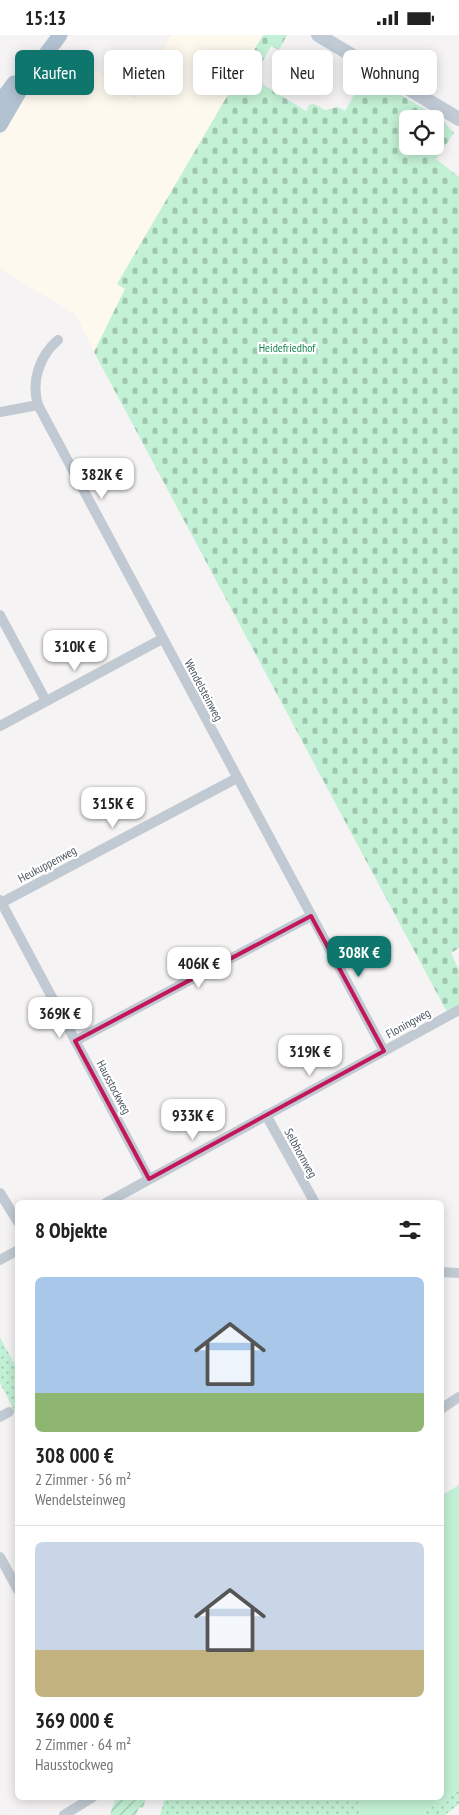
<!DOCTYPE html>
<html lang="de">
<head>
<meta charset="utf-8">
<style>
	:root { --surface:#fff; --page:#f6f6f6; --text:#222; --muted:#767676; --line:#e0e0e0; --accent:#0f766e }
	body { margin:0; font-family:"PT Sans Narrow",sans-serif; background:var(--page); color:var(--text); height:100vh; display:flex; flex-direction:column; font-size:19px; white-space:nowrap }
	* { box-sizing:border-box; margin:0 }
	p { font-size:16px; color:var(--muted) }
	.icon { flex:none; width:28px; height:28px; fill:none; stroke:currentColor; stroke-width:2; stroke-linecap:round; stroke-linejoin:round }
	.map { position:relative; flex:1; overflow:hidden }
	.sheet { position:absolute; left:15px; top:1165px; width:429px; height:600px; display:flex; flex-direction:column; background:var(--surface); border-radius:8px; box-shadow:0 2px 12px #0003 }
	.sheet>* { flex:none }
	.guide { position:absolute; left:15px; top:15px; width:430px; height:45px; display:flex; gap:10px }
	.controls { position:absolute; left:399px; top:75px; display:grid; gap:10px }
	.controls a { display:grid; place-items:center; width:45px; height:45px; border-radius:8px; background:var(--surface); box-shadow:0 2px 12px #0003; font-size:25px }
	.price { position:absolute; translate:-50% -42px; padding:0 11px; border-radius:10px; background:#fff; color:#222; font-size:16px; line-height:32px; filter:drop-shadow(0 1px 2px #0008) }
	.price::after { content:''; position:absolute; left:50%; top:30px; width:15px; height:11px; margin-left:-8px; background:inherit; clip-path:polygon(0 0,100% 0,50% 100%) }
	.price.current { background:var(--accent); color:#fff }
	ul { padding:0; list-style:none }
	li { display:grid; align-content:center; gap:10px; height:265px; padding:0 20px }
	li+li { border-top:1px solid var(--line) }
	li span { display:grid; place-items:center; height:155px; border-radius:8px; color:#555 }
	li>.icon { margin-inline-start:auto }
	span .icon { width:90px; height:90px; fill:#fffc; stroke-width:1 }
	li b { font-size:21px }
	h2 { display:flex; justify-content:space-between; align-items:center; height:60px; padding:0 20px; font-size:21px }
	.tag { padding:0 18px; border-radius:8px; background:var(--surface); box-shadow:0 2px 12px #0003; font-size:18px; line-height:45px }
	.tag.current { background:var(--accent); color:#fff }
	.status { display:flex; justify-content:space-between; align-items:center; height:35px; padding:0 25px; background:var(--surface); direction:ltr }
	.status svg { height:14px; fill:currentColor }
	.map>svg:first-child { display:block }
	.commercial { fill:#fdf9ef }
	.grass { fill:#c3f1d5 }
	.cemetery { fill:url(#cemetery-stones); fill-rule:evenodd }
	.park { fill:url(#park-dots) }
	.garden { fill:url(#garden-furrows) }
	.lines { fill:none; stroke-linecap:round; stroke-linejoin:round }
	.minor { stroke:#c1cad2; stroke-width:10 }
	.secondary { stroke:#c1cbd6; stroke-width:14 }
	.primary { stroke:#b3c2d1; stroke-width:15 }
	.marked { fill:none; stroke:#c2185b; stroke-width:4; stroke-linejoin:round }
	.labels { text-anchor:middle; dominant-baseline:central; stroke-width:4.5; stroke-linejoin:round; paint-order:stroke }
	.park-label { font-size:12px; fill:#17864f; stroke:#fff }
	.street-label { font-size:12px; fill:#4a5661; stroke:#fff }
</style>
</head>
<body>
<div class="status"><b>15:13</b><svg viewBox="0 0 49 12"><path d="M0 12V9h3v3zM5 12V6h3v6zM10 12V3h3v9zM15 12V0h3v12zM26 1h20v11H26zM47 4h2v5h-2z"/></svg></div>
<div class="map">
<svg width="459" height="1780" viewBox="0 0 459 1780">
	<defs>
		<pattern id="cemetery-stones" width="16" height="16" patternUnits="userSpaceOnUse" patternTransform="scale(1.25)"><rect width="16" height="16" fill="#c3f1d5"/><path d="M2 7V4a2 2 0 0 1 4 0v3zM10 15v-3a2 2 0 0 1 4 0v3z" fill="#a0c6b0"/></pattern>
		<pattern id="park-dots" width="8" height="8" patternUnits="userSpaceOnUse" patternTransform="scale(1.25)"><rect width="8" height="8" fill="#c3f1d5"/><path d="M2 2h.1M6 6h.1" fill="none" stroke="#a0c6b0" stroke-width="1.8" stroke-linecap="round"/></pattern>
		<pattern id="garden-furrows" width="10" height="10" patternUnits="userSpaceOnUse" patternTransform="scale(1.25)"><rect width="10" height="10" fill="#c3f1d5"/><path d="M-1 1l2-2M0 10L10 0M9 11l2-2" fill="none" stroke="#a0c6b0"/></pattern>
	</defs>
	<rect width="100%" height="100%" fill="#f5f3f3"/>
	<!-- commercial -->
	<path class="commercial" d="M171,0h92l-146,249 8,5 -31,63 -18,-37 -76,-46v-133l16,-29 41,-60 75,45 2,8z"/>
	<!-- grass -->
	<path class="grass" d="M459,1450v305l-40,25h-53l-10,-17 85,-1v-301z"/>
	<!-- cemetery -->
	<path class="cemetery" d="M263,0h24l-8,15 -8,-4 -15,27 6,4 -3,5 47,29 3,-6 5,-1 11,6 13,-3 7,4 9,-16 -6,-5 11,-20 82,49 13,14 -18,26 23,18v771l-8,5 8,17v36l-12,6 -353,-660 31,-63 -8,-5zM408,84h27v27h-27z"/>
	<!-- park -->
	<g class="park">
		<path d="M0,1302l17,32v47l-17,-33z"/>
		<path d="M459,1755v14l-14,11h-26z"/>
		<path d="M165,1763h191l10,17h-206z"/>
	</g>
	<!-- garden -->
	<path class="garden" d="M116,1762h30v1l-3,10 -4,-1 -3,8h-26z"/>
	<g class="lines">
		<!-- minor -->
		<g class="minor">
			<path d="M58,305c-19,16 -27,42 -20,65l346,646"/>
			<path d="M0,377l38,-7"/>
			<path d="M0,580l46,86"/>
			<path d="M0,691l162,-87"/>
			<path d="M0,865l149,279"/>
			<path d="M1,868l236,-125"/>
			<path d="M75,1006l236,-125"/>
			<path d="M266,1080l49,88"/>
			<path d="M0,1158l18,29"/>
			<path d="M106,1168l353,-193"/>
			<path d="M0,1225l18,-10"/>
			<path d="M441,1237l18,1"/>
			<path d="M441,1374l18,-12"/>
			<path d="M0,1382l9,-5"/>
			<path d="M0,1522l18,33"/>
			<path d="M64,1780l29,-18"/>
		</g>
		<!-- secondary -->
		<path class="secondary" d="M318,0l141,84"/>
		<!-- primary -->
		<g class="primary">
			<path d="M0,67l14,-19"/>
			<path d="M0,90l25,-43 35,-47"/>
		</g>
	</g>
	<!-- marked area -->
	<path class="marked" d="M311,881l73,135 -235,128 -74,-138z"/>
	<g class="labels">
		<!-- park labels -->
		<g class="park-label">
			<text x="287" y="312">Heidefriedhof</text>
		</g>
		<!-- street labels -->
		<g class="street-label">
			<text transform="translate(204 655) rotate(62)">Wendelsteinweg</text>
			<text transform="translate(47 829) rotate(-28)">Heukuppenweg</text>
			<text transform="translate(408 988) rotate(-29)">Floningweg</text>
			<text transform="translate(114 1052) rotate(62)">Hausstockweg</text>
			<text transform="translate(301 1118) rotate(61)">Selbhornweg</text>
		</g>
	</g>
</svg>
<div class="controls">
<a><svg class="icon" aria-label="locate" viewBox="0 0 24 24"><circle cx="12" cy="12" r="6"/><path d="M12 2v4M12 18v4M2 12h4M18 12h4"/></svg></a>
</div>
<b class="price" style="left:102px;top:465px">382K €</b>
<b class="price" style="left:75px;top:637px">310K €</b>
<b class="price" style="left:113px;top:794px">315K €</b>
<b class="price current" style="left:359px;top:943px">308K €</b>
<b class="price" style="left:199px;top:954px">406K €</b>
<b class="price" style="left:60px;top:1004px">369K €</b>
<b class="price" style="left:310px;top:1042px">319K €</b>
<b class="price" style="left:193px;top:1106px">933K €</b>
<div class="guide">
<a class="tag current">Kaufen</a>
<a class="tag">Mieten</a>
<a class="tag">Filter</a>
<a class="tag">Neu</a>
<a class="tag">Wohnung</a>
</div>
<section class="sheet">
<h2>8 Objekte<svg class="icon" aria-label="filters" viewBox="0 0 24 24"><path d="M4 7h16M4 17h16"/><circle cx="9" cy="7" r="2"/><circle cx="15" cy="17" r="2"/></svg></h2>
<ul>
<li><span style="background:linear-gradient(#a9c7e8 75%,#8fb573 0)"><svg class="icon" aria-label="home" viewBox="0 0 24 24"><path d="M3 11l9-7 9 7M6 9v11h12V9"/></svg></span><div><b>308 000 €</b><p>2 Zimmer · 56 m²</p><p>Wendelsteinweg</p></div></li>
<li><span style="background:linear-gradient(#c9d6e8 70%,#c2b280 0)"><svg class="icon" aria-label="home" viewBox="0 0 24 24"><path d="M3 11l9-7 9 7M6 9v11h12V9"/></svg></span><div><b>369 000 €</b><p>2 Zimmer · 64 m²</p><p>Hausstockweg</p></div></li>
</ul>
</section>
</div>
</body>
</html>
